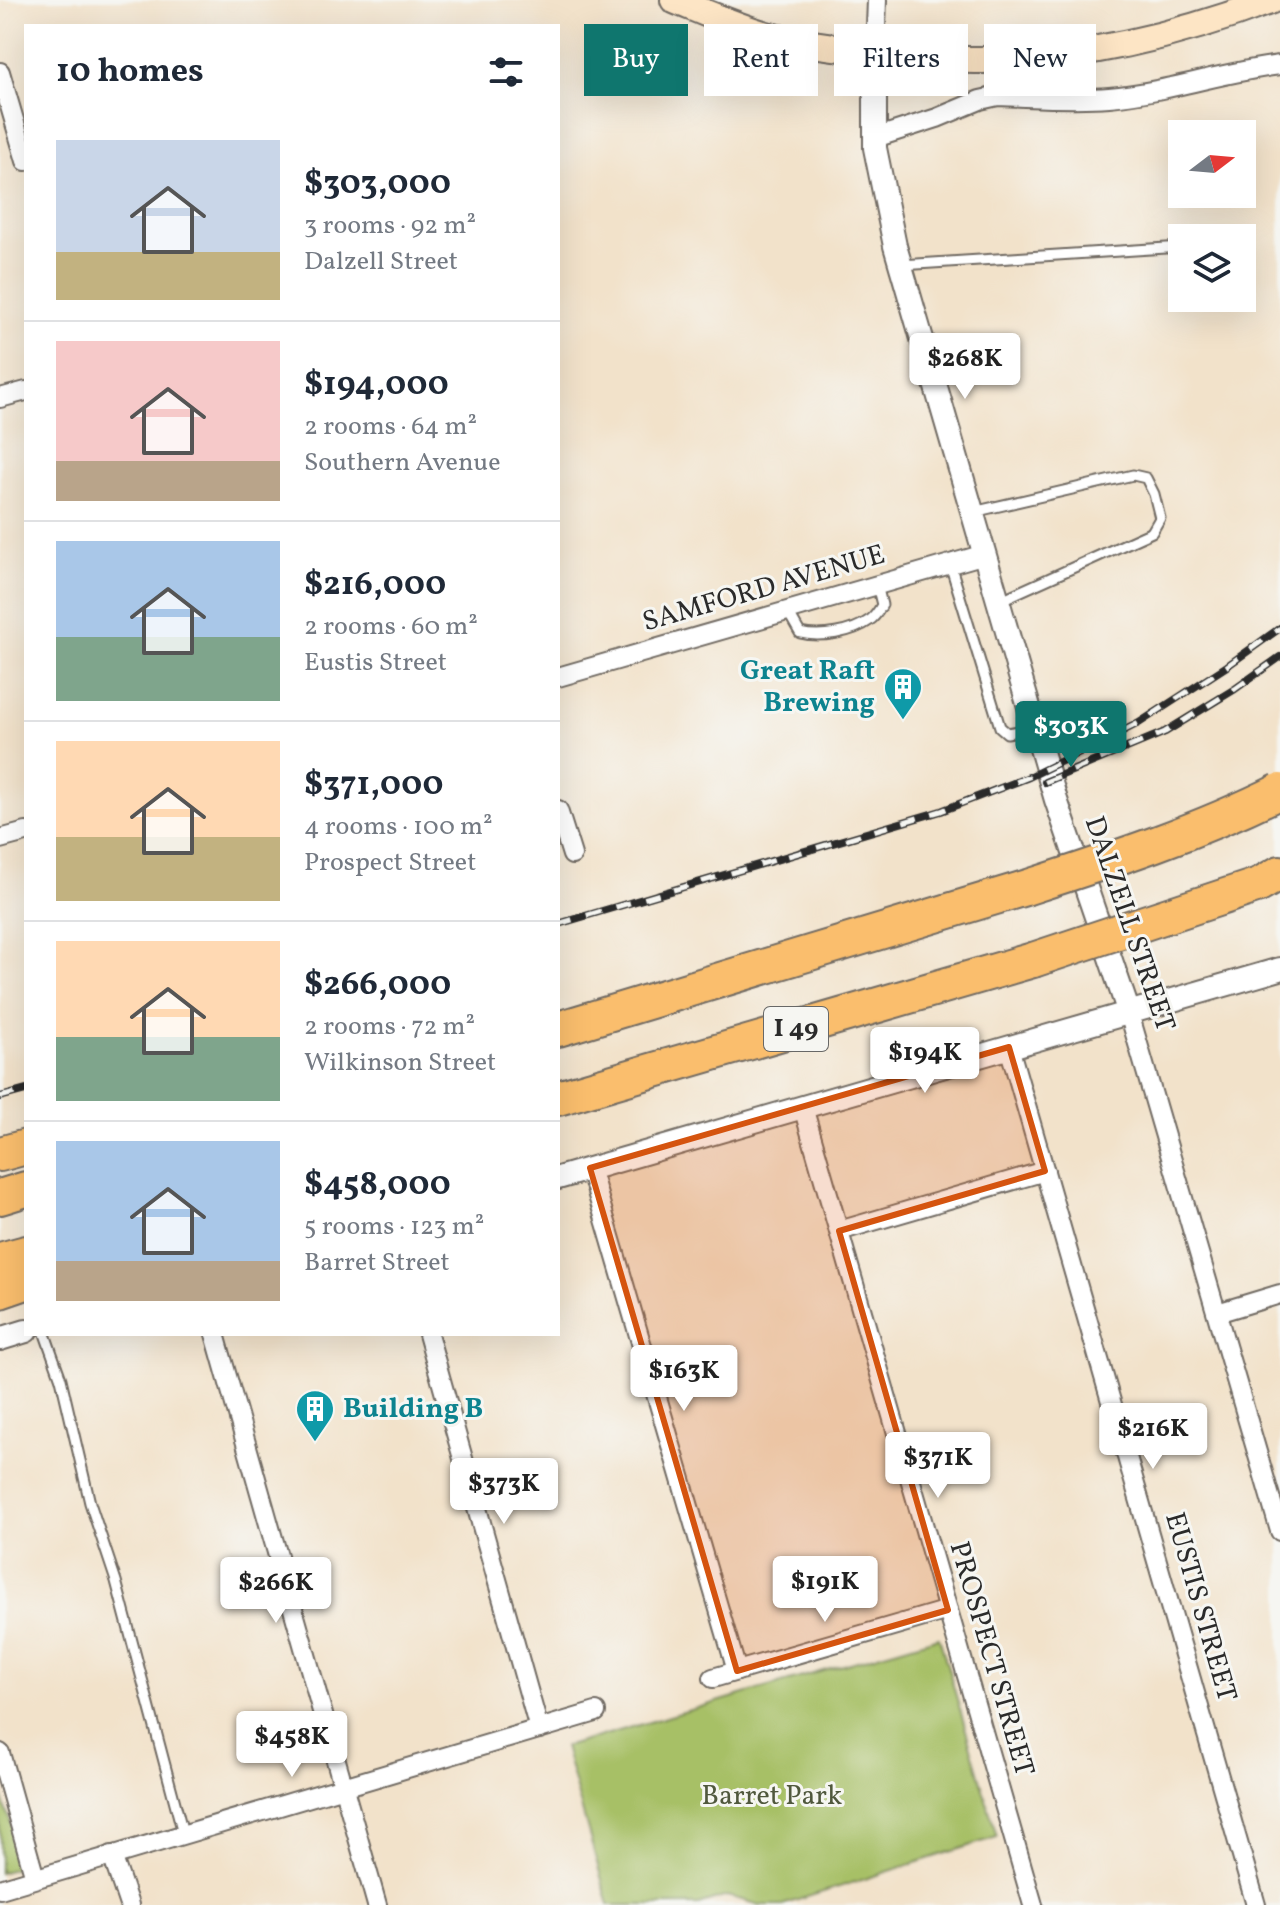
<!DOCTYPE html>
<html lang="en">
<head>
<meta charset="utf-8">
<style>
	:root { --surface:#fff; --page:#f6f6f7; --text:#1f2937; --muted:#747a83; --line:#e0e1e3; --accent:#0f766e }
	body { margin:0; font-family:Vollkorn,serif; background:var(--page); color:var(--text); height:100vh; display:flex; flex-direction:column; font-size:30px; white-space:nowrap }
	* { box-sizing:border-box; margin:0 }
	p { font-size:26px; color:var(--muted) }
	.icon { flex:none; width:44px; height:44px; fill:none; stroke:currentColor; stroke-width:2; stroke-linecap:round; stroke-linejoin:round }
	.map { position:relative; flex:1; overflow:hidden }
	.drawer { position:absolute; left:24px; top:24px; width:536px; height:1312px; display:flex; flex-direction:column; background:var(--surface); border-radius:0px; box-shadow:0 8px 32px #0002 }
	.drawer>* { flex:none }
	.top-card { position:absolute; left:584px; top:24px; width:576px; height:72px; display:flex; gap:16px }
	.needle { width:52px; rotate:74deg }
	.buttons { position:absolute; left:1168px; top:120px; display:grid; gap:16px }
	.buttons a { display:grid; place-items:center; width:88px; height:88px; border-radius:0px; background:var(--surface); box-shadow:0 8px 32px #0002; font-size:40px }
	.price { position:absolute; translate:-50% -68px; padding:0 18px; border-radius:8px; background:#fff; color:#222; font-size:26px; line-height:52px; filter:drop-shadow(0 2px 4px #0008) }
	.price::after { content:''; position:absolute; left:50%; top:48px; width:24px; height:18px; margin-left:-12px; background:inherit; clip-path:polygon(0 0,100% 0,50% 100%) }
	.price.active { background:var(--accent); color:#fff }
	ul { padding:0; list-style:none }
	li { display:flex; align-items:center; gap:24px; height:200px; padding:0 32px }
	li+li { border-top:2px solid var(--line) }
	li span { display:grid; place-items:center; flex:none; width:224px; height:160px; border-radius:0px; color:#555 }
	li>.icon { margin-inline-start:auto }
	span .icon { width:96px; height:96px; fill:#fffc; stroke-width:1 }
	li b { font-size:34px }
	h2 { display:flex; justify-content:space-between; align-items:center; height:96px; padding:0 32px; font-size:34px }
	.chip { padding:0 28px; border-radius:0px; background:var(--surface); box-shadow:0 8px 32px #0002; font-size:28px; line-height:72px }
	.chip.active { background:var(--accent); color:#fff }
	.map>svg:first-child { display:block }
	.green { fill:#a7c066; stroke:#697648; stroke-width:2 }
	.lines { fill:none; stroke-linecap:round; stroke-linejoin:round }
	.service-casing { stroke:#716b63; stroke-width:13 }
	.minor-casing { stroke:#716b63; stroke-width:22 }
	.tertiary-casing { stroke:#716b63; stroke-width:26 }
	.secondary-casing { stroke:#716b63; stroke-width:30 }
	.motorway-casing { stroke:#716b63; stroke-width:38 }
	.service { stroke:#fff; stroke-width:9 }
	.minor { stroke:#fff; stroke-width:18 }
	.tertiary { stroke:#fff; stroke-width:22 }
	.secondary { stroke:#fde5c5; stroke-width:26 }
	.motorway { stroke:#fabe6d; stroke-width:34 }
	.rail-casing { stroke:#2b2b2b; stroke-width:8 }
	.rail { stroke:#f6f6f2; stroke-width:5; stroke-dasharray:15; stroke-linecap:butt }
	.motorway-bridge-casing { stroke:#716b63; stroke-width:38; stroke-linecap:butt }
	.motorway-bridge { stroke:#fabe6d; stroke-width:34 }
	.marked { fill:#d5540f; fill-opacity:0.2; stroke:#d5540f; stroke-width:6; stroke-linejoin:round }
	.labels { text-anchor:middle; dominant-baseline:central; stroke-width:6; stroke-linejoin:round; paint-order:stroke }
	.shield { fill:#f6f6f2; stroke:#686867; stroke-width:2 }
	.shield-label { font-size:26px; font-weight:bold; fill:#2b2b2b }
	.street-label { font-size:28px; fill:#2b2b2b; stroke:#f6f6f2 }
	.culture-label { font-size:28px; font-weight:bold; fill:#0d838f; stroke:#f6f6f2; text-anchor:end }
	.park-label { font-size:28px; fill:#50583d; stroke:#f6f6f2 }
</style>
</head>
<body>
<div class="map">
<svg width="1280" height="1905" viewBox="0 0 1280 1905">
	<rect width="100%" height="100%" fill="#f6f6f2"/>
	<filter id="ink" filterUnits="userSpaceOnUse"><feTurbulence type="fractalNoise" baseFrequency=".0125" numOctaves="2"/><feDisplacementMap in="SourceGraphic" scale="16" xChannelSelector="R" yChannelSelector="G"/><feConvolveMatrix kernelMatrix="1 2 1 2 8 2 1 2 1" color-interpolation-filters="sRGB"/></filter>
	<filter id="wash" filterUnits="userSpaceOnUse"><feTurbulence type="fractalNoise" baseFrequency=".006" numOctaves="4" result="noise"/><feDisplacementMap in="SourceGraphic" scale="32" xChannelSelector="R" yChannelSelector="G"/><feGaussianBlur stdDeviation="1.8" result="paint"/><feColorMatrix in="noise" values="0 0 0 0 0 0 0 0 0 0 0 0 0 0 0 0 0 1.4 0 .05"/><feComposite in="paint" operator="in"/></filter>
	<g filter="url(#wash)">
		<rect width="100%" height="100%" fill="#f2e2ca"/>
		<!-- green -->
		<g class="green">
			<path d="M939,1637l58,200 -215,68h-21l-34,-9 -29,9h-89l-45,-158z"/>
			<path d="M0,1789l24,76 -24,8z"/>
		</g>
	</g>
	<g filter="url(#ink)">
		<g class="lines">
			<!-- service casing -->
			<g class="service-casing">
				<g id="service">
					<path d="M901,265l281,-18"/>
					<path d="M973,512l160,-37 13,3 8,16 6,24 -8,14 -153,69"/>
					<path d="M950,564l50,163 7,6 29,-5"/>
					<path d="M788,612l12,21c20,5 52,0 70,-13 5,-3 9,-10 12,-15l-5,-20"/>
					<path d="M45,1334l16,45 29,124 26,78 67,252"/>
				</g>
			</g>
			<!-- minor casing -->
			<g class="minor-casing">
				<g id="minor">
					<path d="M875,53l2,-53"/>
					<path d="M0,72l26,89"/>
					<path d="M875,138l62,-20 43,-18 18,-4c36,1 75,4 111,1 58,-5 113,-25 171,-32"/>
					<path d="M0,398l26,-7"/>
					<path d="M558,677l427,-123"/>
					<path d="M558,810l14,45"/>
					<path d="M0,839l26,-7"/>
					<path d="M1129,1013l151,518"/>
					<path d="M1009,1047l247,858"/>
					<path d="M803,1107l230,798"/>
					<path d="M590,1168l147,503"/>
					<path d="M839,1231l206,-60"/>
					<path d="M1217,1313l63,-19"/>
					<path d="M215,1334l162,571"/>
					<path d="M428,1334l111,395"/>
					<path d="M713,1678l235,-68"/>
					<path d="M0,1753l35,125"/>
					<path d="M112,1855l17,50"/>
					<path d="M0,1889l596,-177"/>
				</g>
			</g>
			<!-- tertiary casing -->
			<g class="tertiary-casing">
				<g id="tertiary">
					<path d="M875,53v95l20,98 161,554 73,213"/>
					<path d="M558,1178l722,-209"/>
					<path d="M0,1339l26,-8"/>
				</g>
			</g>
			<!-- secondary casing -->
			<g class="secondary-casing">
				<path id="secondary" d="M674,0c32,13 63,27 96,36 26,7 52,9 78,13 42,6 85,11 128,11 98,1 205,-25 296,-60"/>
			</g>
			<!-- motorway casing -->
			<g class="motorway-casing">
				<g id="motorway">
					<path d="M1259,885l21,-12"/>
					<path d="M558,1029l467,-141"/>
					<path d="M558,1098l475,-138"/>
					<path d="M0,1154l26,-7"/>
					<path d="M0,1197l26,-8"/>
					<path d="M0,1260l26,-7"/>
					<path d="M0,1291l26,-9"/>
				</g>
			</g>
			<!-- service -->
			<use href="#service" class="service"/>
			<!-- minor -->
			<use href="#minor" class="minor"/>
			<!-- tertiary -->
			<use href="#tertiary" class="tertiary"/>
			<!-- secondary -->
			<use href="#secondary" class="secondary"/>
			<!-- motorway -->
			<use href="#motorway" class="motorway"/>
			<!-- rail casing -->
			<g class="rail-casing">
				<g id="rail">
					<path d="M1045,782l120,-50 70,-43 45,-32"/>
					<path d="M558,924l383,-113 88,-34 110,-54 88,-57 53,-38"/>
					<path d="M0,1097l26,-7"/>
				</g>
			</g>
			<!-- rail -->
			<use href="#rail" class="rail"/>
			<!-- motorway-bridge casing -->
			<g class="motorway-bridge-casing">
				<g id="motorway-bridge">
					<path d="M1025,888c87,-28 173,-56 255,-97"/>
					<path d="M1033,960l226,-75"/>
				</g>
			</g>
			<!-- motorway-bridge -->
			<use href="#motorway-bridge" class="motorway-bridge"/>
		</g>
	</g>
	<!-- marked area -->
	<path class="marked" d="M1009,1047l36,124 -206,60 109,379 -211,61 -147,-503z"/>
	<!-- icons -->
	<defs>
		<g id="building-pin" transform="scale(2)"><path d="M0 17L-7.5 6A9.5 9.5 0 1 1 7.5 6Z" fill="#0f9aa8" stroke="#f6f6f2"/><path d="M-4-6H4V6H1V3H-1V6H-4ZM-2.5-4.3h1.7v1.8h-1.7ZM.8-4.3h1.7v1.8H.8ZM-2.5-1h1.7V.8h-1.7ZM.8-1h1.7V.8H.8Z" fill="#fff"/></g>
	</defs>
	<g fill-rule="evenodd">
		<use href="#building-pin" x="903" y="687"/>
		<use href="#building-pin" x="315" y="1409"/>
	</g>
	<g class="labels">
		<!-- shield labels -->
		<rect class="shield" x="764" y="1007" width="64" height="44" rx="6"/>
		<g class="shield-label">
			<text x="796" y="1029">I 49</text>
		</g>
		<!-- street labels -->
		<g class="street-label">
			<text transform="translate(764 589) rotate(-16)">SAMFORD AVENUE</text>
			<text transform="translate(1129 924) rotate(71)">DALZELL STREET</text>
			<text transform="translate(1200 1607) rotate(74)">EUSTIS STREET</text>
			<text transform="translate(991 1659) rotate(74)">PROSPECT STREET</text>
		</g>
		<!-- culture labels -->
		<g class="culture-label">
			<text x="875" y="671">Great Raft<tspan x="875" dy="32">Brewing</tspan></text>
			<text x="343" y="1409" text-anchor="start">Building B</text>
		</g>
		<!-- park labels -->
		<g class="park-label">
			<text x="772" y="1796">Barret Park</text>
		</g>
	</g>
</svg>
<div class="buttons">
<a><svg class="needle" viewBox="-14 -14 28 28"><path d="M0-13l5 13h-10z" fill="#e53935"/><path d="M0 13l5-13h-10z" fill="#747a83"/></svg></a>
<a><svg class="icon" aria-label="layers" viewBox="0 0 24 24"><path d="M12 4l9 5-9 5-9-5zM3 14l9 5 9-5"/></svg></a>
</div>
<b class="price" style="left:965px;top:401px">$268K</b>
<b class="price active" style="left:1071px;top:769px">$303K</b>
<b class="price" style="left:925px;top:1095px">$194K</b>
<b class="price" style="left:684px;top:1413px">$163K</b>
<b class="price" style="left:1153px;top:1471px">$216K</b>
<b class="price" style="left:938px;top:1500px">$371K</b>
<b class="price" style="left:504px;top:1526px">$373K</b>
<b class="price" style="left:825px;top:1624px">$191K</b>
<b class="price" style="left:276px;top:1625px">$266K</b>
<b class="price" style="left:292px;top:1779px">$458K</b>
<div class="top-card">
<a class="chip active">Buy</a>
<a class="chip">Rent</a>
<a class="chip">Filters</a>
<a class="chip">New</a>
</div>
<section class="drawer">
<h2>10 homes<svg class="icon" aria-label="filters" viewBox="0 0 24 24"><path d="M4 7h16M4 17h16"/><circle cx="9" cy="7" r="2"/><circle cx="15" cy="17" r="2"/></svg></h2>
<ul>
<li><span style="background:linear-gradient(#c9d6e8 70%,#c2b280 0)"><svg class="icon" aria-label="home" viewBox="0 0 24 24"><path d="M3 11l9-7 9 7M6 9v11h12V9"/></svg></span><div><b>$303,000</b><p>3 rooms · 92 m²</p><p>Dalzell Street</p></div></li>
<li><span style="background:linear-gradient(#f6c9c9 75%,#b9a48a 0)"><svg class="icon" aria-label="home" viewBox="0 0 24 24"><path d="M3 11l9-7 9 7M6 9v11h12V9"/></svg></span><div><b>$194,000</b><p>2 rooms · 64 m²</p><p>Southern Avenue</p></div></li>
<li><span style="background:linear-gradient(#a9c7e8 60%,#7fa58c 0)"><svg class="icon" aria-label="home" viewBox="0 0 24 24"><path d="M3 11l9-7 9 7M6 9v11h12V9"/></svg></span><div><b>$216,000</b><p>2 rooms · 60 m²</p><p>Eustis Street</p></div></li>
<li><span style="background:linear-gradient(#ffd9b3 60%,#c2b280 0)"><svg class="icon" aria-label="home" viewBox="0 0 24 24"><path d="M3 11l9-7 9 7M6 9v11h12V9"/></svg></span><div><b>$371,000</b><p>4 rooms · 100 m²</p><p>Prospect Street</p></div></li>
<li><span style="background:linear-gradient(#ffd9b3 60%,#7fa58c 0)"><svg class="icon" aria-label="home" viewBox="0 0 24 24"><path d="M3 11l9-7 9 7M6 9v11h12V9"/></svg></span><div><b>$266,000</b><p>2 rooms · 72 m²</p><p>Wilkinson Street</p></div></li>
<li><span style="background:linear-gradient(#a9c7e8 75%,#b9a48a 0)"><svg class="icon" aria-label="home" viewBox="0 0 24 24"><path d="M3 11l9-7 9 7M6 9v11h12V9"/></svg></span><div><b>$458,000</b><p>5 rooms · 123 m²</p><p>Barret Street</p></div></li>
</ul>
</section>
</div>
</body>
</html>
